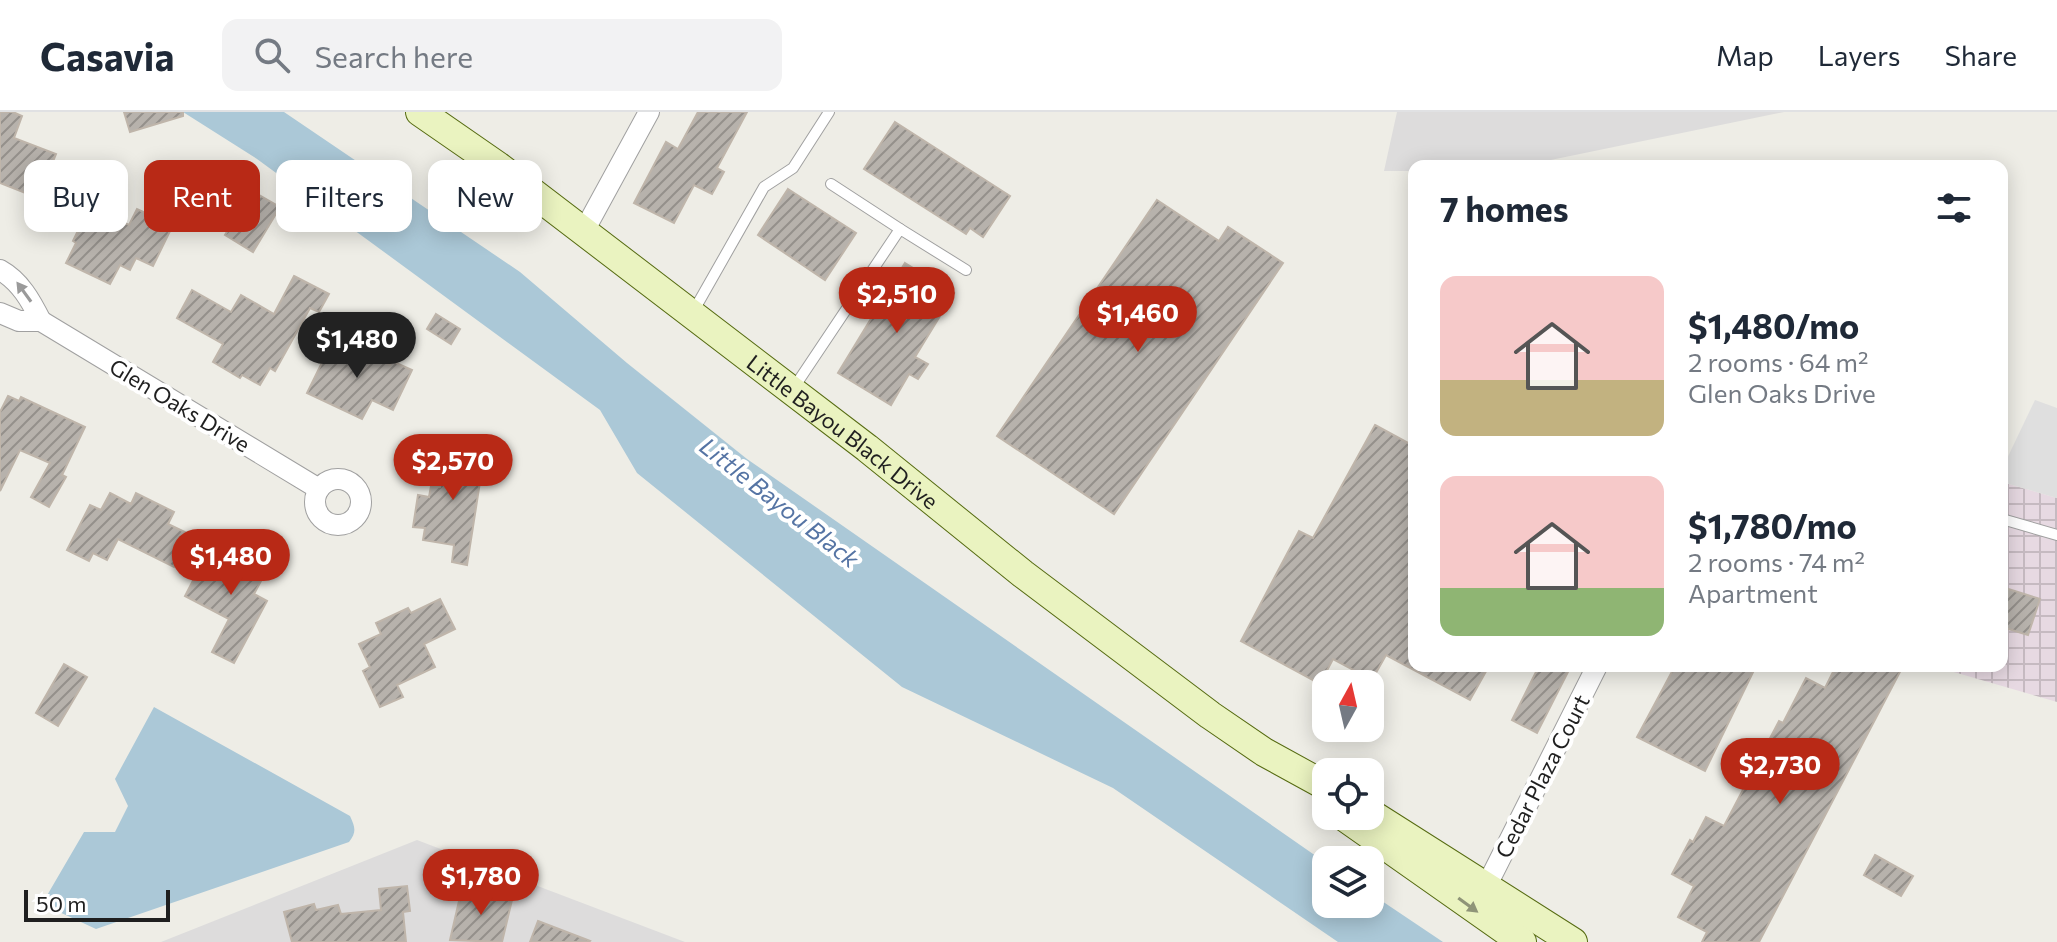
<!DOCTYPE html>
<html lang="en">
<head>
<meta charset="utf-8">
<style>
	:root { --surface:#fff; --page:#f2f2f3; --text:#1f2937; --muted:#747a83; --line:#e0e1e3; --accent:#b82916 }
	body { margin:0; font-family:Commissioner,sans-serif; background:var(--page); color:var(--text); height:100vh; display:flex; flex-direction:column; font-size:30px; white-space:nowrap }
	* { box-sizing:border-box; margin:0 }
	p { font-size:26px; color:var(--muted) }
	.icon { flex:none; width:44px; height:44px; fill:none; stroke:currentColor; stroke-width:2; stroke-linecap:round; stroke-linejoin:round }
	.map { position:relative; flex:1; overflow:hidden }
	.sheet { position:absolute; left:1408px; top:48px; width:600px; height:512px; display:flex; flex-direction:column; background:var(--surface); border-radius:16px; box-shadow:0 4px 20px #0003 }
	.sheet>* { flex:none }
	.hud { position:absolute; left:24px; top:48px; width:760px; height:72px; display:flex; gap:16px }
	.needle { width:52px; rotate:8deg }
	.fabs { position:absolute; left:1312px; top:558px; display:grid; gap:16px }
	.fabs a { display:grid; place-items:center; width:72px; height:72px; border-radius:16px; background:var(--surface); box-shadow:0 4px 20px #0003; font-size:40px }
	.scale { position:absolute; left:24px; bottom:20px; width:146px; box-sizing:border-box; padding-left:8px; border:4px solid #1f1f1f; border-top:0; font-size:22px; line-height:28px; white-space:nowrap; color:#1f1f1f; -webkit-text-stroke:6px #fff; paint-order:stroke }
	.price { position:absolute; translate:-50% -68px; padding:0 18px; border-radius:28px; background:var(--accent); color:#fff; font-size:26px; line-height:52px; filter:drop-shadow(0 2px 4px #0008) }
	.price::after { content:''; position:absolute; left:50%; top:48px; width:24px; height:18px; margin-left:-12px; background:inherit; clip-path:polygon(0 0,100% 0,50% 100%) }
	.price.current { background:#222; color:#fff }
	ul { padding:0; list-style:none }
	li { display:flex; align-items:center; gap:24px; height:200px; padding:0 32px }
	li span { display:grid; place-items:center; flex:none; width:224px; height:160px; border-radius:16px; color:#555 }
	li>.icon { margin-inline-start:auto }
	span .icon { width:96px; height:96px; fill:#fffc; stroke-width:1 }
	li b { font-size:34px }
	h2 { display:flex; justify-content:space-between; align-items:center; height:96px; padding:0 32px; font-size:34px }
	.pill { padding:0 28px; border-radius:16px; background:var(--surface); box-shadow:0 4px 20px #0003; font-size:28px; line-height:72px }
	.pill.current { background:var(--accent); color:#fff }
	header { display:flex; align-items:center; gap:48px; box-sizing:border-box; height:112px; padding:0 40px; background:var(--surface); border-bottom:2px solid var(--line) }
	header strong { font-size:38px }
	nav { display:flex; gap:44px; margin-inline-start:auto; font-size:28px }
	.search { width:560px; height:72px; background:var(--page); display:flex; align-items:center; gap:20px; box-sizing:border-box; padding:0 28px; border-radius:16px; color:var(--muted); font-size:30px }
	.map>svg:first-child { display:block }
	.residential { fill:#dddcdc }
	.industrial { fill:url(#industrial-grid) }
	.parking { fill:#dfdfdf }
	.water { fill:#abc8d7 }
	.building { fill:url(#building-hatch); stroke:#bfb5aa; stroke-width:2 }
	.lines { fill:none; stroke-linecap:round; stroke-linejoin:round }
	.lane-casing { stroke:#a0a0a0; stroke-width:12 }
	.street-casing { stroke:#a0a0a0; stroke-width:22 }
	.secondary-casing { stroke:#566b11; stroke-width:30 }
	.lane { stroke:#fff; stroke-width:10 }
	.street { stroke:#fff; stroke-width:20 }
	.secondary { stroke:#eaf3c0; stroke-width:28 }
	.oneway { fill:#9a9a9a }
	.oneway2 { fill:#8f9478 }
	.labels { text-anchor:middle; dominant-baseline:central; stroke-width:8; stroke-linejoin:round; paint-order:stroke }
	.street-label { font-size:22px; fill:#1f1f1f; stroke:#fff }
	.water-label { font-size:24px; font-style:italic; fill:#5574a4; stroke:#fff }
</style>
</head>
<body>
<header>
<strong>Casavia</strong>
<div class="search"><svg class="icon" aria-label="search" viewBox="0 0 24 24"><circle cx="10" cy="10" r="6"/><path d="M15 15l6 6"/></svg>Search here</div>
<nav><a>Map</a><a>Layers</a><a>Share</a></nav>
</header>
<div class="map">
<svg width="2057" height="830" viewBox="0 0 2057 830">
	<defs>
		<pattern id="industrial-grid" width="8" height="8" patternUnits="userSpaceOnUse" patternTransform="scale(2)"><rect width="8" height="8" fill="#e7d9e2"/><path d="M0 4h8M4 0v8" fill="none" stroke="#c6bac1"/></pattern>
		<pattern id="building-hatch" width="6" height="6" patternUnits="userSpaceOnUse" patternTransform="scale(2)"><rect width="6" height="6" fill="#b7b2ac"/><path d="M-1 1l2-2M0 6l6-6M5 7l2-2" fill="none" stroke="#94908b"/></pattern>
	</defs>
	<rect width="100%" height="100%" fill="#eeede6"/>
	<!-- residential -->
	<g class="residential">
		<path d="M1397,0h387l-262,54h-108v5h-30z"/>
		<path d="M417,728l268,102h-524z"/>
	</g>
	<!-- industrial -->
	<path class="industrial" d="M2002,370l55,16v204l-124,-36h69z"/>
	<!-- parking -->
	<path class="parking" d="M2035,288l22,8v90l-55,-16v-13z"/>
	<!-- water -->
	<g class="water">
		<path d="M183,0h101l236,160 107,91 120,96 579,404v41h44v-11l73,49h-105l-225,-154 -211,-101 -265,-214 -37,-63 -343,-251z"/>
		<path d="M154,595l196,109c5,11 7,16 -1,26l-253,87 -54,-25 42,-72h31l13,-26 -13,-27z"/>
	</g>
	<!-- building -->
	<g class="building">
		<path d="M0,0h13l9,4 -8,22 42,16 -18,44 -38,-15z"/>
		<path d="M124,0h59v4l-53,16z"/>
		<path d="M698,0h49l-30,56 7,4 -12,22 -18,-9 -20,38 -40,-20 32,-61 12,7z"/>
		<path d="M895,10l115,74 -27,41 -13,-9 -4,6 -102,-65z"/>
		<path d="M168,72l20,10 -35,72 -17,-8 -6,12 -10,-5 -10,19 -44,-21 10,-20 -3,-2 17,-35 39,19 8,-16 15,7z"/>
		<path d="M788,77l68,44 -31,47 -67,-45z"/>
		<path d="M252,79l28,16 -27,45 -28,-17z"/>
		<path d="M1157,88l62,41 9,-14 55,36 -169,251 -117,-78z"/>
		<path d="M905,151l49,30 -39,64 13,7 -10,15 -9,-5 -18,31 -53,-32z"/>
		<path d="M294,164l35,18 -10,18 -9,-4 -35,63 -5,-3 -10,17 -18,-10 -2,3 -27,-16 10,-18 -46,-26 15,-28 39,22 10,-17 33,19z"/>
		<path d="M436,202l24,15 -9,15 -24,-15z"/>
		<path d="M334,226l56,27 2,-4 20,9 -19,40 -21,-10 -10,19 -55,-26z"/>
		<path d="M8,284l11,5 2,-4 64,30 -23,48 4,2 -17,30 -18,-10 19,-34 -30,-13 -20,41v-79z"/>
		<path d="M1375,313l39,21v220h75l-19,34 -84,-45 -14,25 -39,-21 -13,25 -79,-43 58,-110 14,7z"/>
		<path d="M447,332l38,6 -18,115 -15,-3 2,-17 -31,-5 2,-12 -12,-1 5,-32 11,2 2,-11 9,1z"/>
		<path d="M110,381l21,11 5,-11 38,19 -6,12 23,11 -17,32 -56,-28 -11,21 -14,-7 -4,8 -22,-11 23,-45 11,5z"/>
		<path d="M224,431l45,23 -15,28 13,7 -33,62 -22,-11 17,-33 -44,-23 16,-31 8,5z"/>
		<path d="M2002,475l38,12 -12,36 -26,-8z"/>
		<path d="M440,487l15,30 -31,15 11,23 -38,18 6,12 -23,10 -17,-36 7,-4 -11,-23 22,-10 -5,-11 32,-15 3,5z"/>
		<path d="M64,552l23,13 -29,49 -22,-13z"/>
		<path d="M1539,554h32l-34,67 -25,-13z"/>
		<path d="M1675,554h81l-51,105 -68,-34z"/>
		<path d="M1836,554h67l-144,276h-57l5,-10 -29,-15 16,-31 -22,-12 18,-34 3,2 13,-25 18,9 55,-105 4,2 23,-45 19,10z"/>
		<path d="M1875,743l38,21 -12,20 -37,-21z"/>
		<path d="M407,774l3,25 -7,1 3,30h-114l-8,-30 30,-8 2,6 22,-5 3,9 40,-4 -2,-21z"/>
		<path d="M462,776l50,12 -10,42 -52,-2z"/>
		<path d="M538,809l52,20 -1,1h-59z"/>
	</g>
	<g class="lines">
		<!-- lane casing -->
		<g class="lane-casing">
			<g id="lane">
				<path d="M831,72l69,45"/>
				<path d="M693,200l71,-125 29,-19 36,-56"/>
				<path d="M793,277l107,-160 66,41"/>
				<path d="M2002,407l55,16"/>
			</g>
		</g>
		<!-- street casing -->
		<g class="street-casing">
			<g id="street">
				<path d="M584,119l65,-119"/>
				<path d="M0,158c20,11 31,31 41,51"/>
				<path d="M0,201l19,8h22l278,168"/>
				<circle cx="338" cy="390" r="23"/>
				<path d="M1487,773l110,-219"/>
			</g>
		</g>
		<!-- secondary casing -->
		<g class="secondary-casing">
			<g id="secondary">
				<path id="s1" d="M420,0l78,54 369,282 156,126 187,141 54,37 62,34"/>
				<path d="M1370,701l203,129"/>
				<path d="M1343,704l179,126"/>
			</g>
		</g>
		<!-- lane -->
		<use href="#lane" class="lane"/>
		<!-- street -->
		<use href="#street" class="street"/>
		<!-- secondary -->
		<use href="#secondary" class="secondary"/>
	</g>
	<!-- one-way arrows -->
	<defs><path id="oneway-solid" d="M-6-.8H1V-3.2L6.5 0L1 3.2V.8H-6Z" transform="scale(2)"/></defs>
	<use class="oneway" href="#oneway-solid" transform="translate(24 180) rotate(-126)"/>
	<use class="oneway2" href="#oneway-solid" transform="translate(1468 793) rotate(36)"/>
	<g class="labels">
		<!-- street labels -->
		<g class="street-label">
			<text transform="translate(180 293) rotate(31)">Glen Oaks Drive</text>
			<text stroke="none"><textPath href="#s1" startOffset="530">Little Bayou Black Drive</textPath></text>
			<text transform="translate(1542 664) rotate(-63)">Cedar Plaza Court</text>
		</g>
		<!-- water labels -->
		<g class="water-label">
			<text transform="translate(780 390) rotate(38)">Little Bayou Black</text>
		</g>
	</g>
</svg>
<div class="fabs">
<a><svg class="needle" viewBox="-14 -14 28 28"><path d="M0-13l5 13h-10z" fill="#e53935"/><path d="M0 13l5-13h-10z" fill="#747a83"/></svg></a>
<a><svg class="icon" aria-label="locate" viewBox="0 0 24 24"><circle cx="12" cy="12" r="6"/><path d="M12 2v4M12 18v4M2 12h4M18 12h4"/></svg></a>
<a><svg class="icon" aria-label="layers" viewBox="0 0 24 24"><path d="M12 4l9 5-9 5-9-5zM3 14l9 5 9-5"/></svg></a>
</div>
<div class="scale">50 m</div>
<b class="price" style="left:897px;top:223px">$2,510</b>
<b class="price" style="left:1138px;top:242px">$1,460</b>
<b class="price current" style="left:357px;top:268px">$1,480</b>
<b class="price" style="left:453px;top:390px">$2,570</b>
<b class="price" style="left:231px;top:485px">$1,480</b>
<b class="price" style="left:1780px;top:694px">$2,730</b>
<b class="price" style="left:481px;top:805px">$1,780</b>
<div class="hud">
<a class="pill">Buy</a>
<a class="pill current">Rent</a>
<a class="pill">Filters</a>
<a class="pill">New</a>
</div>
<section class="sheet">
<h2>7 homes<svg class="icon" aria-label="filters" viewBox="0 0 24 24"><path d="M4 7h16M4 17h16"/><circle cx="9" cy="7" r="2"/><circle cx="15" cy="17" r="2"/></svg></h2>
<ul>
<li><span style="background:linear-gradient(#f6c9c9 65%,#c2b280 0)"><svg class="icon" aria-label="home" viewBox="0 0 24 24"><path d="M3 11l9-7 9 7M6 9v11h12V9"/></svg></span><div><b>$1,480/mo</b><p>2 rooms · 64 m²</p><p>Glen Oaks Drive</p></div></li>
<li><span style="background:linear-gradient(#f6c9c9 70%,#8fb573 0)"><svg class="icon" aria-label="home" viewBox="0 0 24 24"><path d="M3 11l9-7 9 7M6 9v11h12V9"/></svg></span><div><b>$1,780/mo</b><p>2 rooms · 74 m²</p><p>Apartment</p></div></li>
</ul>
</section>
</div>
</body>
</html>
